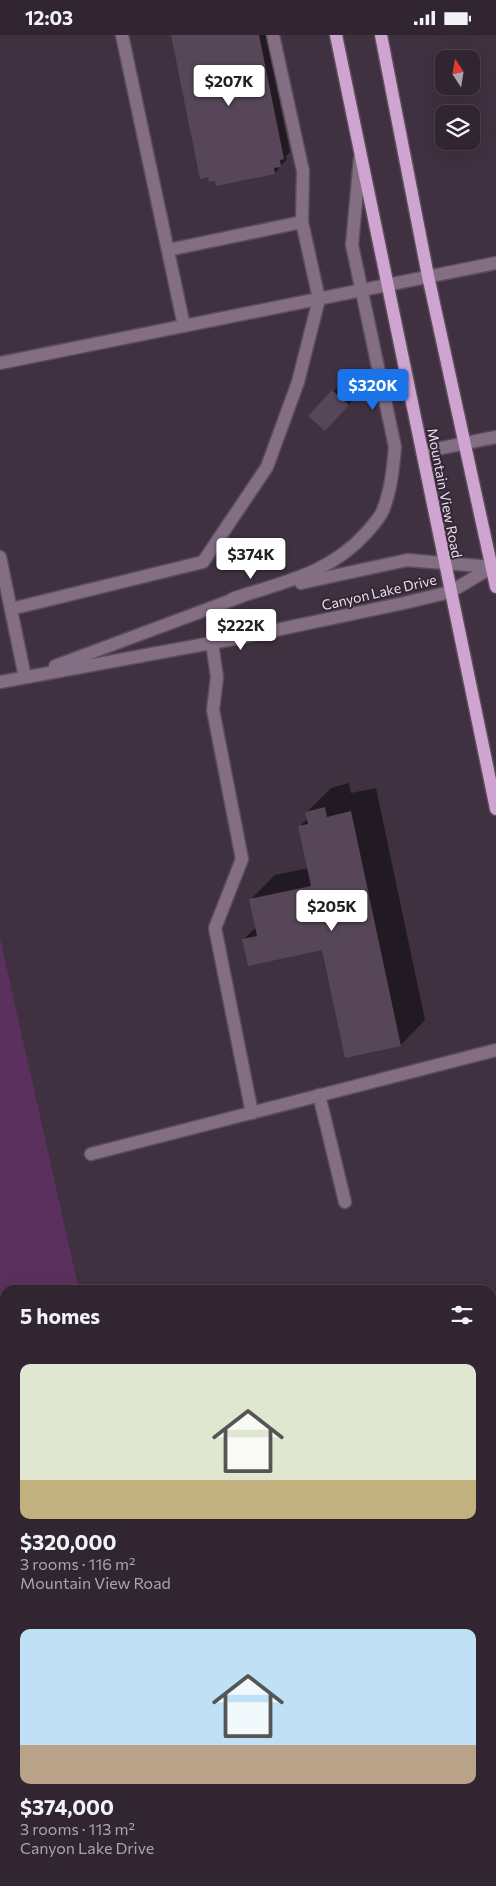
<!DOCTYPE html>
<html lang="en">
<head>
<meta charset="utf-8">
<style>
	:root { --surface:#302530; --page:#3c313c; --text:#f1f3f6; --muted:#a8a5ab; --line:#4b424c; --accent:#1a73e8 }
	body { margin:0; font-family:Commissioner,sans-serif; background:var(--page); color:var(--text); height:100vh; display:flex; flex-direction:column; font-size:19px; white-space:nowrap }
	* { box-sizing:border-box; margin:0 }
	p { font-size:16px; color:var(--muted) }
	.icon { flex:none; width:28px; height:28px; fill:none; stroke:currentColor; stroke-width:2; stroke-linecap:round; stroke-linejoin:round }
	.map { position:relative; flex:1; overflow:hidden }
	.drawer { position:absolute; left:0px; top:1250px; width:496px; height:601px; display:flex; flex-direction:column; background:var(--surface); border-radius:15px 15px 0 0; box-shadow:0 5px 20px #0002,0 0 0 1px var(--line) }
	.drawer>* { flex:none }
	.needle { width:32px; rotate:348deg }
	.controls { position:absolute; left:435px; top:15px; display:grid; gap:10px }
	.controls a { display:grid; place-items:center; width:45px; height:45px; border-radius:10px; background:var(--surface); box-shadow:0 5px 20px #0002,0 0 0 1px var(--line); font-size:25px }
	.price { position:absolute; translate:-50% -42px; padding:0 11px; border-radius:5px; background:#fff; color:#222; font-size:16px; line-height:32px; filter:drop-shadow(0 1px 2px #0008) }
	.price::after { content:''; position:absolute; left:50%; top:30px; width:15px; height:11px; margin-left:-8px; background:inherit; clip-path:polygon(0 0,100% 0,50% 100%) }
	.price.active { background:var(--accent); color:#fff }
	ul { padding:0; list-style:none }
	li { display:grid; align-content:center; gap:10px; height:265px; padding:0 20px }
	li span { display:grid; place-items:center; height:155px; border-radius:10px; color:#555 }
	li>.icon { margin-inline-start:auto }
	span .icon { width:90px; height:90px; fill:#fffc; stroke-width:1 }
	li b { font-size:21px }
	h2 { display:flex; justify-content:space-between; align-items:center; height:60px; padding:0 20px; font-size:21px }
	.status { display:flex; justify-content:space-between; align-items:center; height:35px; padding:0 25px; background:var(--surface); direction:ltr }
	.status svg { height:14px; fill:currentColor }
	.map>svg:first-child { display:block }
	.green { fill:#5b305e }
	.shadow { fill:#0007 }
	.building { fill:#564657 }
	.lines { fill:none; stroke-linecap:round; stroke-linejoin:round }
	.minor-casing { stroke:#5b4d5b; stroke-width:15 }
	.major-casing { stroke:#5b4d5b; stroke-width:15 }
	.minor { stroke:#836e84; stroke-width:12 }
	.major { stroke:#cfa4d1; stroke-width:12 }
	.labels { text-anchor:middle; dominant-baseline:central; stroke-width:4; stroke-linejoin:round; paint-order:stroke }
	.street-label { font-size:14px; fill:#e8dfe9; stroke:#352736 }
</style>
</head>
<body>
<div class="status"><b>12:03</b><svg viewBox="0 0 49 12"><path d="M0 12V9h3v3zM5 12V6h3v6zM10 12V3h3v9zM15 12V0h3v12zM26 1h20v11H26zM47 4h2v5h-2z"/></svg></div>
<div class="map">
<svg width="496" height="1851" viewBox="0 0 496 1851">
	<rect width="100%" height="100%" fill="#403140"/>
	<!-- green -->
	<path class="green" d="M0,903l79,352h-74v591h207l2,5h-214z"/>
	<!-- shadow -->
	<g class="shadow">
		<path d="M172,0h94l24,117 -4,4 1,3 -12,14 -58,12z"/>
		<path d="M351,338l15,13 -24,26 -32,4z"/>
		<path d="M349,748l2,10 25,-5 49,232 -24,25 -55,11 -23,-108 -80,-8 13,-13 -6,-27 25,-25 34,-7 -9,-42 8,-8 -1,-6 24,-24z"/>
		<path d="M491,1396l5,1v66l-5,15z"/>
		<path d="M496,1564v72l-2,2 -3,-1v-71z"/>
		<path d="M491,1652l5,5v135l-5,-5z"/>
		<path d="M491,1816l5,6v4l-5,4z"/>
		<path d="M247,1846h83l-2,5h-83z"/>
	</g>
	<!-- building -->
	<g class="building">
		<path d="M171,0h88l25,124 -4,1 1,7 -7,1 1,6 -59,12 -1,-5 -6,1 -1,-5 -8,2z"/>
		<path d="M332,355l17,15 -24,26 -17,-15z"/>
		<path d="M325,772l2,10 24,-6 50,235 -56,12 -23,-108 -74,16 -6,-27 15,-3 -8,-37 62,-13 -13,-60 10,-2 -3,-12z"/>
		<path d="M491,1588l5,2 -2,49 -3,-1z"/>
		<path d="M491,1694l5,5v95l-5,-5z"/>
		<path d="M245,1846h71l-1,5h-71z"/>
		<path d="M401,1846h76l-6,5h-66z"/>
	</g>
	<g class="lines">
		<!-- minor casing -->
		<g class="minor-casing">
			<g id="minor">
				<path d="M122,0l62,291"/>
				<path d="M273,0l30,136 -1,51"/>
				<path d="M0,328l496,-100"/>
				<path d="M422,417l74,-15"/>
				<path d="M0,522l25,120"/>
				<path d="M301,548l106,-23 86,7"/>
				<path d="M232,564c51,-17 98,-25 135,-67 6,-7 13,-14 16,-22 8,-20 10,-41 12,-63l-43,-202 8,-87"/>
				<path d="M11,574l192,-47 64,-95 31,-85 21,-83 -17,-77 -134,28"/>
				<path d="M212,608l5,34 -4,33 29,149 -27,69 37,185"/>
				<path d="M55,631l185,-69"/>
				<path d="M0,647l238,-44 166,-35 46,-11 42,-25"/>
				<path d="M319,1060l26,107"/>
				<path d="M91,1119l405,-104"/>
				<path d="M491,1304l5,-1"/>
				<path d="M0,1406l5,-5"/>
				<path d="M0,1832l4,19"/>
			</g>
		</g>
		<!-- major casing -->
		<g class="major-casing">
			<g id="major">
				<path d="M336,0l160,774"/>
				<path d="M381,0l47,241 68,311"/>
			</g>
		</g>
		<!-- minor -->
		<use href="#minor" class="minor"/>
		<!-- major -->
		<use href="#major" class="major"/>
	</g>
	<g class="labels">
		<!-- street labels -->
		<g class="street-label">
			<text transform="translate(445 458) rotate(79)">Mountain View Road</text>
			<text transform="translate(379 557) rotate(-13)">Canyon Lake Drive</text>
		</g>
	</g>
</svg>
<div class="controls">
<a><svg class="needle" viewBox="-14 -14 28 28"><path d="M0-13l5 13h-10z" fill="#e53935"/><path d="M0 13l5-13h-10z" fill="#a8a5ab"/></svg></a>
<a><svg class="icon" aria-label="layers" viewBox="0 0 24 24"><path d="M12 4l9 5-9 5-9-5zM3 14l9 5 9-5"/></svg></a>
</div>
<b class="price" style="left:229px;top:72px">$207K</b>
<b class="price active" style="left:373px;top:376px">$320K</b>
<b class="price" style="left:251px;top:545px">$374K</b>
<b class="price" style="left:241px;top:616px">$222K</b>
<b class="price" style="left:332px;top:897px">$205K</b>
<section class="drawer">
<h2>5 homes<svg class="icon" aria-label="filters" viewBox="0 0 24 24"><path d="M4 7h16M4 17h16"/><circle cx="9" cy="7" r="2"/><circle cx="15" cy="17" r="2"/></svg></h2>
<ul>
<li><span style="background:linear-gradient(#dfe7d0 75%,#c2b280 0)"><svg class="icon" aria-label="home" viewBox="0 0 24 24"><path d="M3 11l9-7 9 7M6 9v11h12V9"/></svg></span><div><b>$320,000</b><p>3 rooms · 116 m²</p><p>Mountain View Road</p></div></li>
<li><span style="background:linear-gradient(#bfe0f5 75%,#b9a48a 0)"><svg class="icon" aria-label="home" viewBox="0 0 24 24"><path d="M3 11l9-7 9 7M6 9v11h12V9"/></svg></span><div><b>$374,000</b><p>3 rooms · 113 m²</p><p>Canyon Lake Drive</p></div></li>
</ul>
</section>
</div>
</body>
</html>
